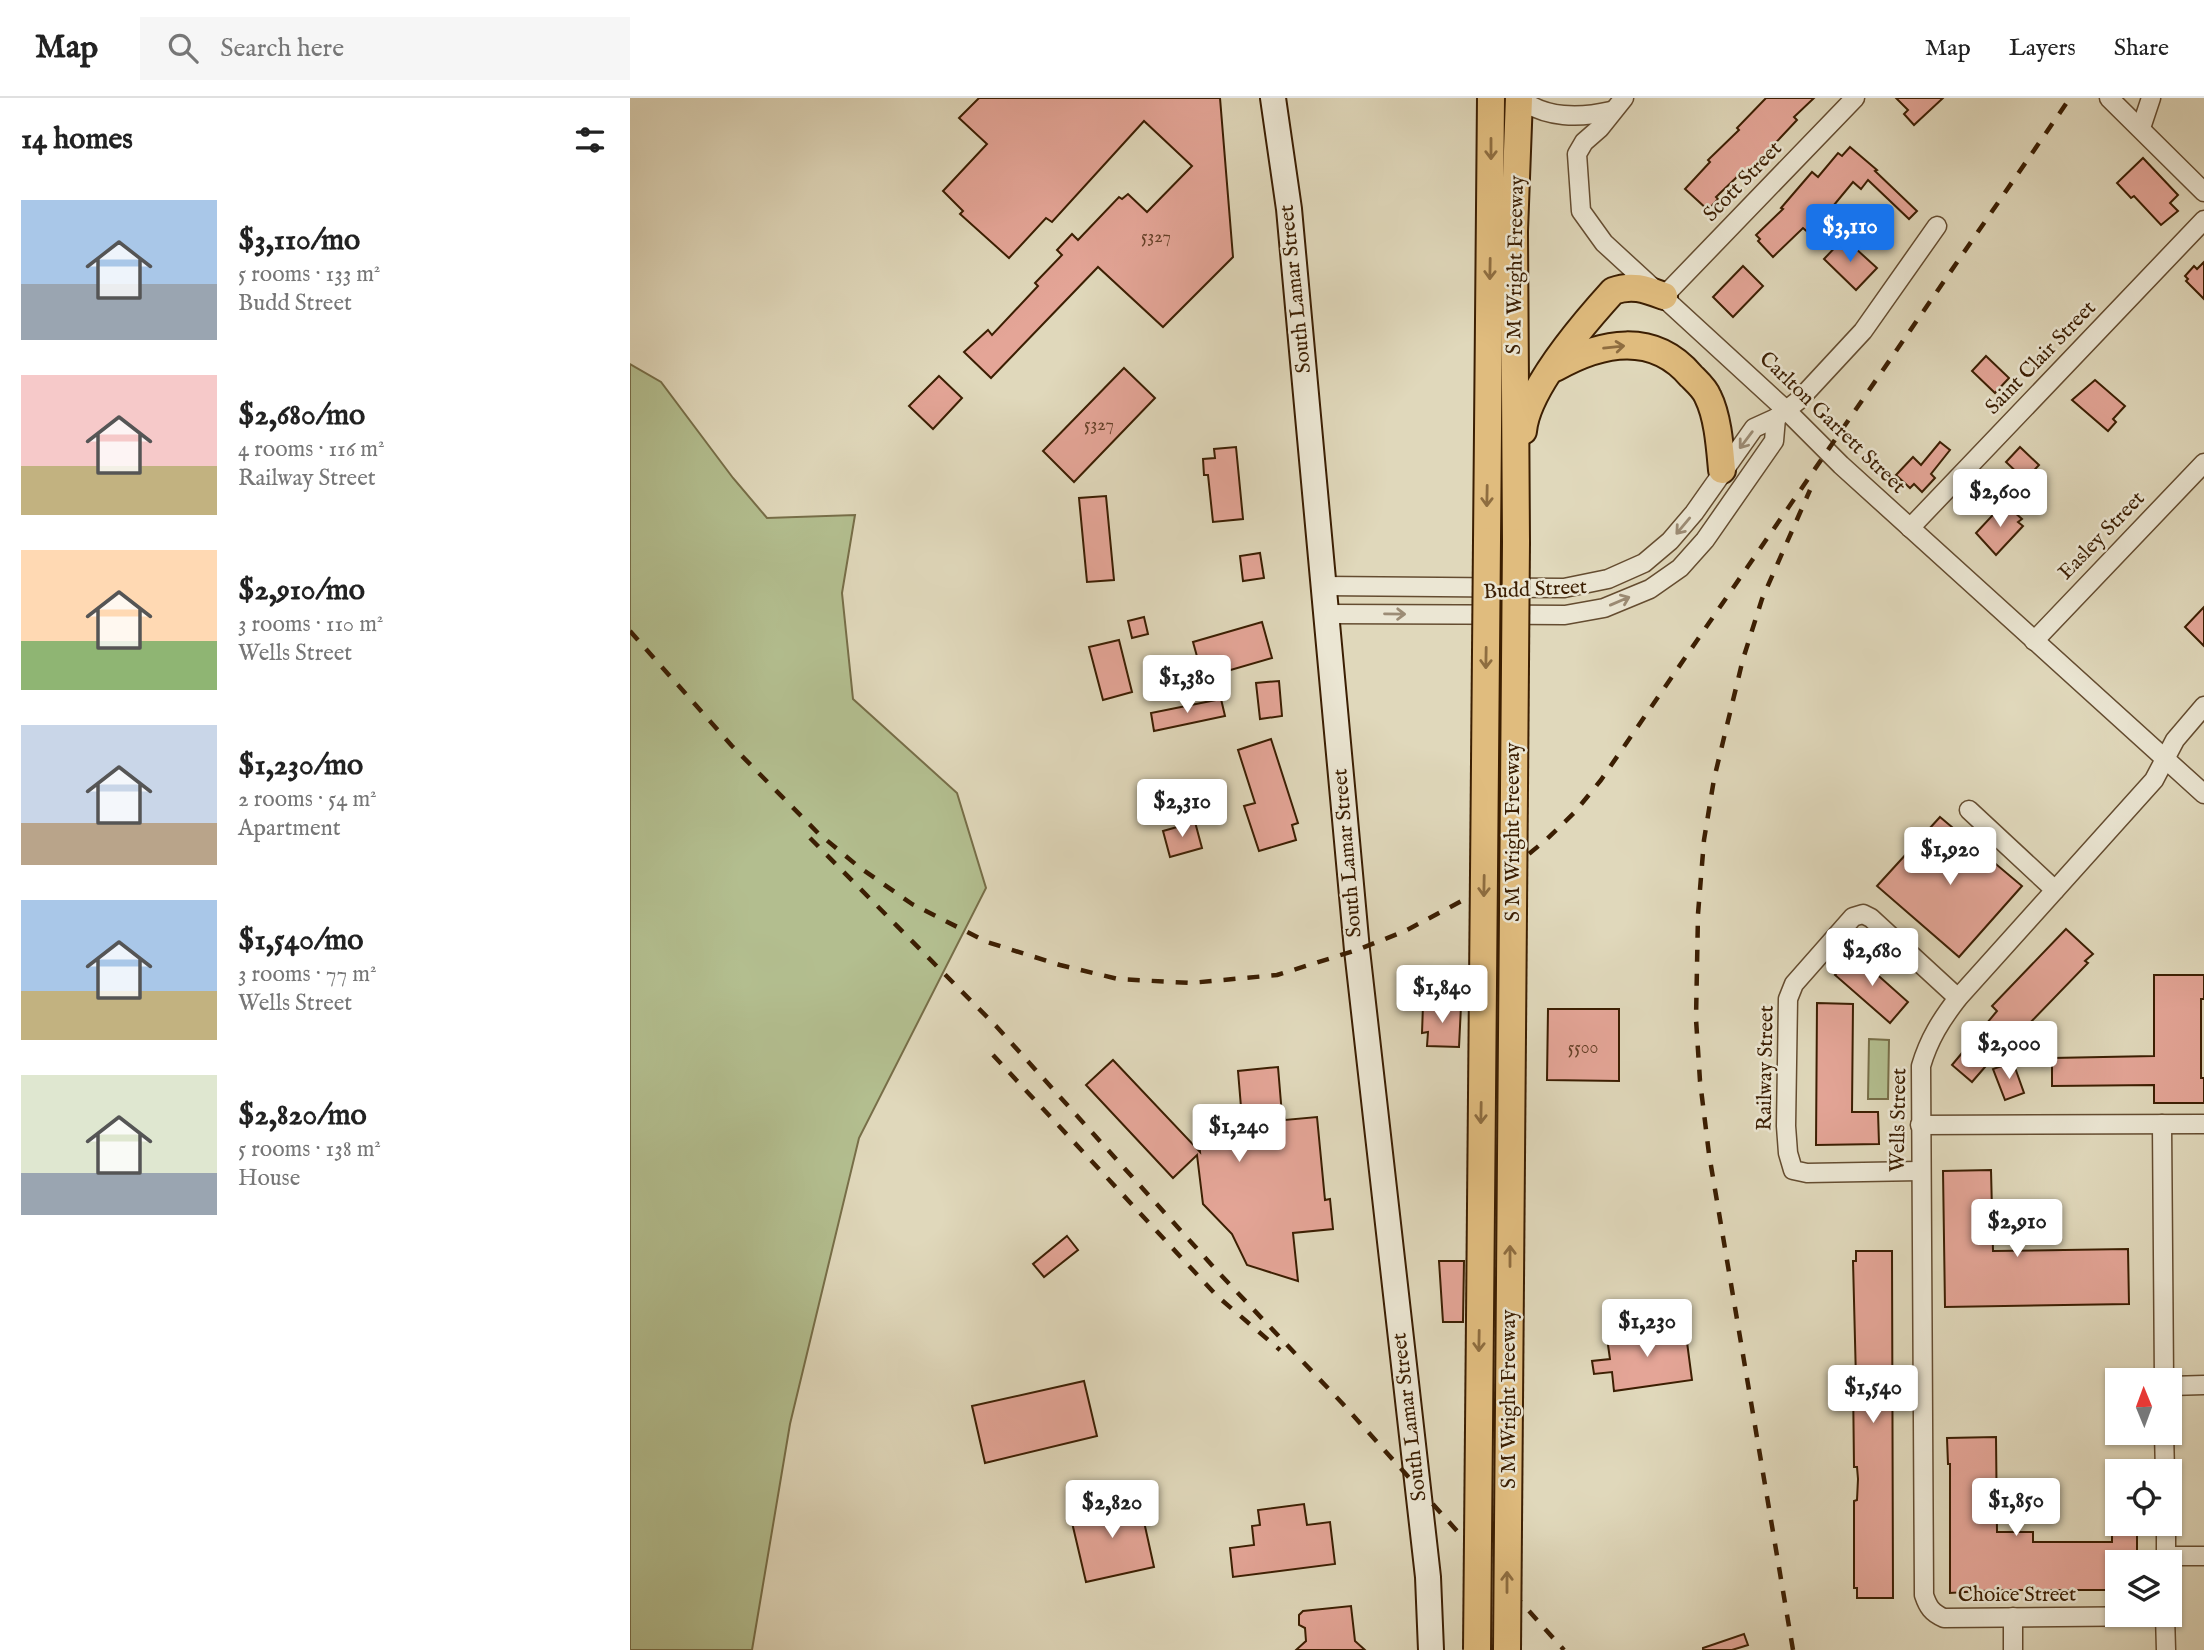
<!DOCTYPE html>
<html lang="en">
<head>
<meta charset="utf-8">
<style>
	:root { --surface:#fff; --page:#f6f6f6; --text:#222; --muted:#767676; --line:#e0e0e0; --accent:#1a73e8 }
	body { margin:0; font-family:"IM FELL English",serif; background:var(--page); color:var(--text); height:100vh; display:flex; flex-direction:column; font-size:26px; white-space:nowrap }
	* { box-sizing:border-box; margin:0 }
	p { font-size:23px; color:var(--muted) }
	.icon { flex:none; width:38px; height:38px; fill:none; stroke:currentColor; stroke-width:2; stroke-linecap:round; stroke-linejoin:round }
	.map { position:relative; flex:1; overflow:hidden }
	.sheet { display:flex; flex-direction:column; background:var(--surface); width:630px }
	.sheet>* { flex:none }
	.needle { width:46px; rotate:359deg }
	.controls { position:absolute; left:1475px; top:1270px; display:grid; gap:14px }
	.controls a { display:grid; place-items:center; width:77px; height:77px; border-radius:0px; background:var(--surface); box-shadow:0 2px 5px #0004; font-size:35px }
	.price { position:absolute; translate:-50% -60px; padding:0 16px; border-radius:7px; background:#fff; color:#222; font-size:23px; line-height:46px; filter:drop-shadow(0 2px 4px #0008) }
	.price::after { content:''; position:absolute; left:50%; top:42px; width:21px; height:16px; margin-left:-10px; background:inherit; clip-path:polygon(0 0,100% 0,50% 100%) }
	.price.selected { background:var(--accent); color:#fff }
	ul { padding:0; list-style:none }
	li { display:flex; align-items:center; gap:21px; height:175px; padding:0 21px }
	li span { display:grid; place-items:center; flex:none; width:196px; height:140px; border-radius:0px; color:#555 }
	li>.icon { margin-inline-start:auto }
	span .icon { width:84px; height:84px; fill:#fffc; stroke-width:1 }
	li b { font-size:30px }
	h2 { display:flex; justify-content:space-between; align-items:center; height:84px; padding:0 21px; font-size:30px }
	header { display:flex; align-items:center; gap:42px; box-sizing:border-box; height:98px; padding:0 35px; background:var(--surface); border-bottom:2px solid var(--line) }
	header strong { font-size:33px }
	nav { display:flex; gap:38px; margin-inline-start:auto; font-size:24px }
	.search { width:490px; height:63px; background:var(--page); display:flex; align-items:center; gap:18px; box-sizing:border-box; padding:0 24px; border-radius:0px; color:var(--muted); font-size:26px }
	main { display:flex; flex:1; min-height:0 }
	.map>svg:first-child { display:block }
	.green { fill:#b3be8f; stroke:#776e48; stroke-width:2 }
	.building { fill:#e4a597; stroke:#3b1e02; stroke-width:2 }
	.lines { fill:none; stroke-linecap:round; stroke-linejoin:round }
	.minor-casing { stroke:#644c30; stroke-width:21 }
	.secondary-casing { stroke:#3b1e02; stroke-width:28 }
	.primary-casing { stroke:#3b1e02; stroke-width:30 }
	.minor { stroke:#ebe6d3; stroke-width:18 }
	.secondary { stroke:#ebe6d3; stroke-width:24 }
	.primary { stroke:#e0bc7e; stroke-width:26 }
	.rail { stroke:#3b1e02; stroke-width:4.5; stroke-dasharray:12 12; stroke-linecap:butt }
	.primary-bridge-casing { stroke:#3b1e02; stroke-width:30; stroke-linecap:butt }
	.primary-bridge { stroke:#e0bc7e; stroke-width:26 }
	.oneway { stroke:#8e6d40 }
	.oneway2 { stroke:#9c8c75 }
	.labels { text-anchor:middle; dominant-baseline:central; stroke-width:5; stroke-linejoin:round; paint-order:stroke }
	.number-label { font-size:18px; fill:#654027 }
	.street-label { font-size:21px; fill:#3b1e02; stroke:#ebe6d3 }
</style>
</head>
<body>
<header>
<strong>Map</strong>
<div class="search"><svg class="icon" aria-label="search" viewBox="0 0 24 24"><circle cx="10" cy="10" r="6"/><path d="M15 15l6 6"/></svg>Search here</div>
<nav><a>Map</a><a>Layers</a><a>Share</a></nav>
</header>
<main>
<section class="sheet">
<h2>14 homes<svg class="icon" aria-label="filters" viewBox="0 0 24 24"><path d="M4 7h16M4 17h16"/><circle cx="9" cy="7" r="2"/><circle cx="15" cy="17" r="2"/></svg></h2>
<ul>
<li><span style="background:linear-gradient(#a9c7e8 60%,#9aa5b1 0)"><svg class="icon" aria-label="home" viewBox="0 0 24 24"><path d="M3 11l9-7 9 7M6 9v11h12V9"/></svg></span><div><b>$3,110/mo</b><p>5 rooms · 133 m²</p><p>Budd Street</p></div></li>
<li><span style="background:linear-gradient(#f6c9c9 65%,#c2b280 0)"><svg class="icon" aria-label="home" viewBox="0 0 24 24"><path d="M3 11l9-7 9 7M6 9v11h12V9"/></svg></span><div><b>$2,680/mo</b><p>4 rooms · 116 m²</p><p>Railway Street</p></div></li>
<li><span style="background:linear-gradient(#ffd9b3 65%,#8fb573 0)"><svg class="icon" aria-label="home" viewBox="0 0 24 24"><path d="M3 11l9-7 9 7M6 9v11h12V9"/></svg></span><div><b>$2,910/mo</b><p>3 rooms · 110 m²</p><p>Wells Street</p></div></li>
<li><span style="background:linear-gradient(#c9d6e8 70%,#b9a48a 0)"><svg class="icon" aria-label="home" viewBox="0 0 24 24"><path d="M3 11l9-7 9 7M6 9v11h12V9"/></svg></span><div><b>$1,230/mo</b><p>2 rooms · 54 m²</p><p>Apartment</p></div></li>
<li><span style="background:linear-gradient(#a9c7e8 65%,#c2b280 0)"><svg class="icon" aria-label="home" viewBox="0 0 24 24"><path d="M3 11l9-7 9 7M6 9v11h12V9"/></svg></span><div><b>$1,540/mo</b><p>3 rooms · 77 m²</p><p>Wells Street</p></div></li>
<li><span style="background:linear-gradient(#dfe7d0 70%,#9aa5b1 0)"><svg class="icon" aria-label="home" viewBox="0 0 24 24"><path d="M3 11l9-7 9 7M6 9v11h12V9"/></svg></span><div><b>$2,820/mo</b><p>5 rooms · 138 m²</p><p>House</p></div></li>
</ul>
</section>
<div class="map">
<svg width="1574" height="1552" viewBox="0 0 1574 1552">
	<rect width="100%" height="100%" fill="#e0d8bb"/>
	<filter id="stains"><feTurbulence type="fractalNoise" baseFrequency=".00286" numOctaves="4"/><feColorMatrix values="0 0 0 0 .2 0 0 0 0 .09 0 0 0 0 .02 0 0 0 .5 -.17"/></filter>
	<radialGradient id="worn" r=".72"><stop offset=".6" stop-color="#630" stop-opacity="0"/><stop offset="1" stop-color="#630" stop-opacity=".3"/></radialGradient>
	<!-- green -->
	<g class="green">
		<path d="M0,266l31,18 72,96 34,40 88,-3 -13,78 11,106 104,94 29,95 -127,250 -69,286 -38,226h-122z"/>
		<path d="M1239,941l20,1 -1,59h-20z"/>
	</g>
	<!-- building -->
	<g class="building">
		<path d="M349,0h241l13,159 -70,70 -65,-60 -107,111 -27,-26 24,-22 4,5 46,-49 -3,-3 27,-28 -5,-5 15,-16 6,6 41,-43 3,2 6,-5 19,18 45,-46 -48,-45 -92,101 -6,-4 -37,40 -49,-44 3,-3 -20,-20 44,-47 -28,-26z"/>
		<path d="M1136,0h48l-20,19 3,3 -46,49 -9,9 -3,-3 -23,22 2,2 -10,11 -23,-21 25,-27 -2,-2 31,-30 -2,-2z"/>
		<path d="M1266,0h47l-29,27 -10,-11 4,-4z"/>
		<path d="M1220,49l27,23 -2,1 42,40 -8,8 -41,-39 -7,9 -8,-7 -43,52 -7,-6 -30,29 -15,-16 2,-2 -4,-4 27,-26 -2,-1 31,-36 6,5 20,-24 4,3z"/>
		<path d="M1513,60l35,37 -8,8 8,8 -17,14 -27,-29 -3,2 -14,-15z"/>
		<path d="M1214,140l33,30 -21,22 -32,-31z"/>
		<path d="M1574,164v37l-18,-18 2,-2 -3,-3 9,-10 3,3z"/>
		<path d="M1113,168l20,20 -30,31 -20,-20z"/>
		<path d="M1356,258l23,22 -14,15 -23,-22z"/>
		<path d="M494,270l31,30 -81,84 -31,-31z"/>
		<path d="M309,278l23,22 -29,31 -24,-23z"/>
		<path d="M1465,282l30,26 -12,13 3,3 -8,9 -36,-31z"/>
		<path d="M1310,344l10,8 -19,24 4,4 -13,14 -8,-8 -4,4 -14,-13 17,-18 8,8z"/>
		<path d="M606,349l7,72 -30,3 -5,-47h-4l-1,-16 12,-1 -1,-9z"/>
		<path d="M1390,349l19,18 -14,15 -19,-18z"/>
		<path d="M476,398l8,84 -27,2 -8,-84z"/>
		<path d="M1374,405l18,16 -4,3 5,4 -27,29 -20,-22z"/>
		<path d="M630,455l4,25 -21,3 -3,-25z"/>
		<path d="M1574,509v39l-19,-19z"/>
		<path d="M514,519l4,17 -16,4 -4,-17z"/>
		<path d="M632,524l10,36 -69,20 -10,-36z"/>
		<path d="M489,542l13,52 -29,8 -14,-53z"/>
		<path d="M649,583l3,35 -22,3 -4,-36z"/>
		<path d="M591,601l4,17 -71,15 -3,-18z"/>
		<path d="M641,641l27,84 -6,2 4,15 -37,11 -15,-45 11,-3 -17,-53z"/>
		<path d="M1310,719l82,69 -63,71 -82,-71z"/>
		<path d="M565,724l7,26 -32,9 -7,-26z"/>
		<path d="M1436,831l27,25 -8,7 3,2 -61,63 -3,-2 -7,6 -45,52 -20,-17 45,-54 -5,-5z"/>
		<path d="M1224,856l54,48 -18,21 -55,-48z"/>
		<path d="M1524,877h50v24h-3v79h3v25h-50v-18l-102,1v-28l102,-2z"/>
		<path d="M1187,905l36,1 -1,108h26l1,32 -63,1z"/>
		<path d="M793,907l38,1 -2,41 -32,-1 1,-14 -6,1z"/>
		<path d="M918,911h71v72l-72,-1z"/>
		<path d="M483,962l87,92 -3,-28 45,-5 -4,-48 40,-4 4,48h2l1,5 32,-3 8,83 5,-1 3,30 -40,4 5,48 -51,-16 -15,-31 -29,-30 -6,-49 -24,23 -87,-93z"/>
		<path d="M1383,964l11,31 -19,7 -12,-31z"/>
		<path d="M1361,1072l2,81 135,-2 1,55 -184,3 -2,-136z"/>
		<path d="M437,1138l11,14 -34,27 -11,-13z"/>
		<path d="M1226,1153h36l1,347h-36v-10h-3v-87l3,-1 1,-21 -1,-12h-3l-1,-87h3l-3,-119h3z"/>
		<path d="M809,1163h25l-1,61h-20z"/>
		<path d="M1055,1229l7,53 -78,11 -2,-19 -18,2 -2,-13 18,-2 -3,-21z"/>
		<path d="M454,1283l13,55 -112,27 -13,-57z"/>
		<path d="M1366,1339l1,95h36v10h79v-10h25v31h-19v27h-120l-48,3v-129h-2l-1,-26z"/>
		<path d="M509,1401l15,68 -68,15 -16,-68z"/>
		<path d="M674,1406l3,21 23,-3 5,42 -102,13 -3,-29 24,-3 -2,-19 8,-1 -2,-15z"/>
		<path d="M721,1508l4,35 10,9h-69l10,-9 -1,-13 -6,-3v-10l4,-4z"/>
		<path d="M1114,1536l4,11 -16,5h-29v-2z"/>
	</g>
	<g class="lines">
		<!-- minor casing -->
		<g class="minor-casing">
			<g id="minor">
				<path d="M890,0c24,21 61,20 91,13"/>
				<path d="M994,0l-24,30 -16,14 -7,12 4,57 23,32 182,167 55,55 363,329"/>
				<path d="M1479,0l95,94"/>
				<path d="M1511,30l10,-30"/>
				<path d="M1034,198l191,-198"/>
				<path d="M1280,430l294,-308"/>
				<path d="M693,488l241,2 44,-9 36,-16 26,-22 24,-28 60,-85 22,-10 23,-18 64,-69 74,-105"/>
				<path d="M697,516l238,1 39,-7 46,-19 30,-21 25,-28 69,-99 2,-23"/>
				<path d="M1404,543l170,-178"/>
				<path d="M1339,712l86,80"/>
				<path d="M1532,1026l2,257"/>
				<path d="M1290,1027l284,-1"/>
				<path d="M1290,1073l-113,2 -14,-3 -5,-17 -2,-27 2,-127 6,-15 59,-67 10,-3 8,4 87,80"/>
				<path d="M1540,1288l34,-1"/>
				<path d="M1534,1335l1,39"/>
				<path d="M1536,1426v39"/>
				<path d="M1536,1458h38"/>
				<path d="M1535,1517l1,35"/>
				<path d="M1535,1518l-221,2c-12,-5 -16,-11 -20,-23l-3,-529c8,-27 20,-46 37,-68l196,-218 21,-40 29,-34"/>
				<path d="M1383,1519v33"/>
			</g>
		</g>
		<!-- secondary casing -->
		<g class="secondary-casing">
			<path id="secondary" d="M643,0l16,111 68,741 71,627 3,73"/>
		</g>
		<!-- primary casing -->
		<g class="primary-casing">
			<g id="primary">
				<path d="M925,270c46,-26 98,-37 136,8 6,6 14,13 17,21 10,20 12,51 14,73"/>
				<path d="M893,333c4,-42 61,-108 90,-140 19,-7 32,-2 51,5"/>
				<path d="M857,443l4,-443"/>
				<path d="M886,444l-2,-311 5,-133"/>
			</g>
		</g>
		<!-- minor -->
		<use href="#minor" class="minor"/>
		<!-- secondary -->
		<use href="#secondary" class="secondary"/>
		<!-- primary -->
		<use href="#primary" class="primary"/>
		<!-- rail -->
		<g class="rail">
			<path d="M0,533l102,115 86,87 41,34 53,37 75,38 73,23 58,14 72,4 87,-8 80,-25 48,-19 85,-45 57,-47 27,-26 27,-33 469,-682"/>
			<path d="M180,740l186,188 223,247 123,130 222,247"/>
			<path d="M363,957l224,241 63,54"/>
			<path d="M1163,1552l-84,-496 -9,-73 -4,-62 2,-105 6,-74 10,-61 29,-120 19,-60 48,-109"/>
		</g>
		<!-- primary-bridge casing -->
		<g class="primary-bridge-casing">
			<g id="primary-bridge">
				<path d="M847,1552l10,-1109"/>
				<path d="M877,1552l9,-1108"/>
			</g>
		</g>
		<!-- primary-bridge -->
		<use href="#primary-bridge" class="primary-bridge"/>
	</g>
	<!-- one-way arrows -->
	<defs><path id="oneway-shaft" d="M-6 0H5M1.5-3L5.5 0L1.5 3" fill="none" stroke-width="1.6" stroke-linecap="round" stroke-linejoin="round" transform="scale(1.75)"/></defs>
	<g class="oneway">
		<use href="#oneway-shaft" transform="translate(861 51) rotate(90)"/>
		<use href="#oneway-shaft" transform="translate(860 171) rotate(91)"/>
		<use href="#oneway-shaft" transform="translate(984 249) rotate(-6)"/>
		<use href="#oneway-shaft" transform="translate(857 398) rotate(91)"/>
		<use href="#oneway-shaft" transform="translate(856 560) rotate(91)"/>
		<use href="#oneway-shaft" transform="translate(854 788) rotate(91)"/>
		<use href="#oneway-shaft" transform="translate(851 1015) rotate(91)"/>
		<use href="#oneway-shaft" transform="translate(880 1158) rotate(-90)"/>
		<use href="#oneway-shaft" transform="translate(849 1243) rotate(91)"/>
		<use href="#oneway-shaft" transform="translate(877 1484) rotate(-90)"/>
	</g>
	<g class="oneway2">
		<use href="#oneway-shaft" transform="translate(1116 342) rotate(127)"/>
		<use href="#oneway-shaft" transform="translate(1053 428) rotate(130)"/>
		<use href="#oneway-shaft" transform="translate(990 503) rotate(-23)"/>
		<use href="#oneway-shaft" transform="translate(765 516) rotate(1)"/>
	</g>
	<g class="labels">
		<!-- number labels -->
		<g class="number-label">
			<text x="526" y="139">5327</text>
			<text x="469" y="327">5327</text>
			<text x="953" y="950">5500</text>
		</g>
		<!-- street labels -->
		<g class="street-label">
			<text transform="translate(1113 84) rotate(-46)">Scott Street</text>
			<text transform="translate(886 167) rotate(-89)">S M Wright Freeway</text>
			<text transform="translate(666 191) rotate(-96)">South Lamar Street</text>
			<text transform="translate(1411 260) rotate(-46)">Saint Clair Street</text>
			<text transform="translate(1202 325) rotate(44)">Carlton Garrett Street</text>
			<text transform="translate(1472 438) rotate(-46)">Easley Street</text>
			<text transform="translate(905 492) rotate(-3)">Budd Street</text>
			<text transform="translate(883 734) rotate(-90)">S M Wright Freeway</text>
			<text transform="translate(718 755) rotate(-95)">South Lamar Street</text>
			<text transform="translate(1136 970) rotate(-89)">Railway Street</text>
			<text transform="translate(1269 1022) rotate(-89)">Wells Street</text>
			<text transform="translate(879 1301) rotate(-90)">S M Wright Freeway</text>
			<text transform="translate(780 1319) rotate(-97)">South Lamar Street</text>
			<text x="1387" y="1497">Choice Street</text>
		</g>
	</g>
	<rect width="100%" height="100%" filter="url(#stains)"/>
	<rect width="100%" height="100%" fill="url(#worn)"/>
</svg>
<div class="controls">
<a><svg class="needle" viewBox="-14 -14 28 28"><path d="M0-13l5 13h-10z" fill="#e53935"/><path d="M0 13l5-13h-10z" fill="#767676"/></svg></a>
<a><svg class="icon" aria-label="locate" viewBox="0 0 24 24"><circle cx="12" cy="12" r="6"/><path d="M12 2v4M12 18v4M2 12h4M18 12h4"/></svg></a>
<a><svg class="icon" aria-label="layers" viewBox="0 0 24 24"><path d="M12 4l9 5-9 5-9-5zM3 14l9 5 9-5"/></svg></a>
</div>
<b class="price selected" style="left:1220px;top:166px">$3,110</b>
<b class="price" style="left:1370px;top:431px">$2,600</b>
<b class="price" style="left:557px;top:617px">$1,380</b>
<b class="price" style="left:552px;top:741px">$2,310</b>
<b class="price" style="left:1320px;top:789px">$1,920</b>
<b class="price" style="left:1242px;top:890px">$2,680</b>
<b class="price" style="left:812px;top:927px">$1,840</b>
<b class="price" style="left:1379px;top:983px">$2,000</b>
<b class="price" style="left:609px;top:1066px">$1,240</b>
<b class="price" style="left:1387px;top:1161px">$2,910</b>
<b class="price" style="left:1017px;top:1261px">$1,230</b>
<b class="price" style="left:1243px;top:1327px">$1,540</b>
<b class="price" style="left:1386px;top:1440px">$1,850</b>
<b class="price" style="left:482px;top:1442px">$2,820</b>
</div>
</main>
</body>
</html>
